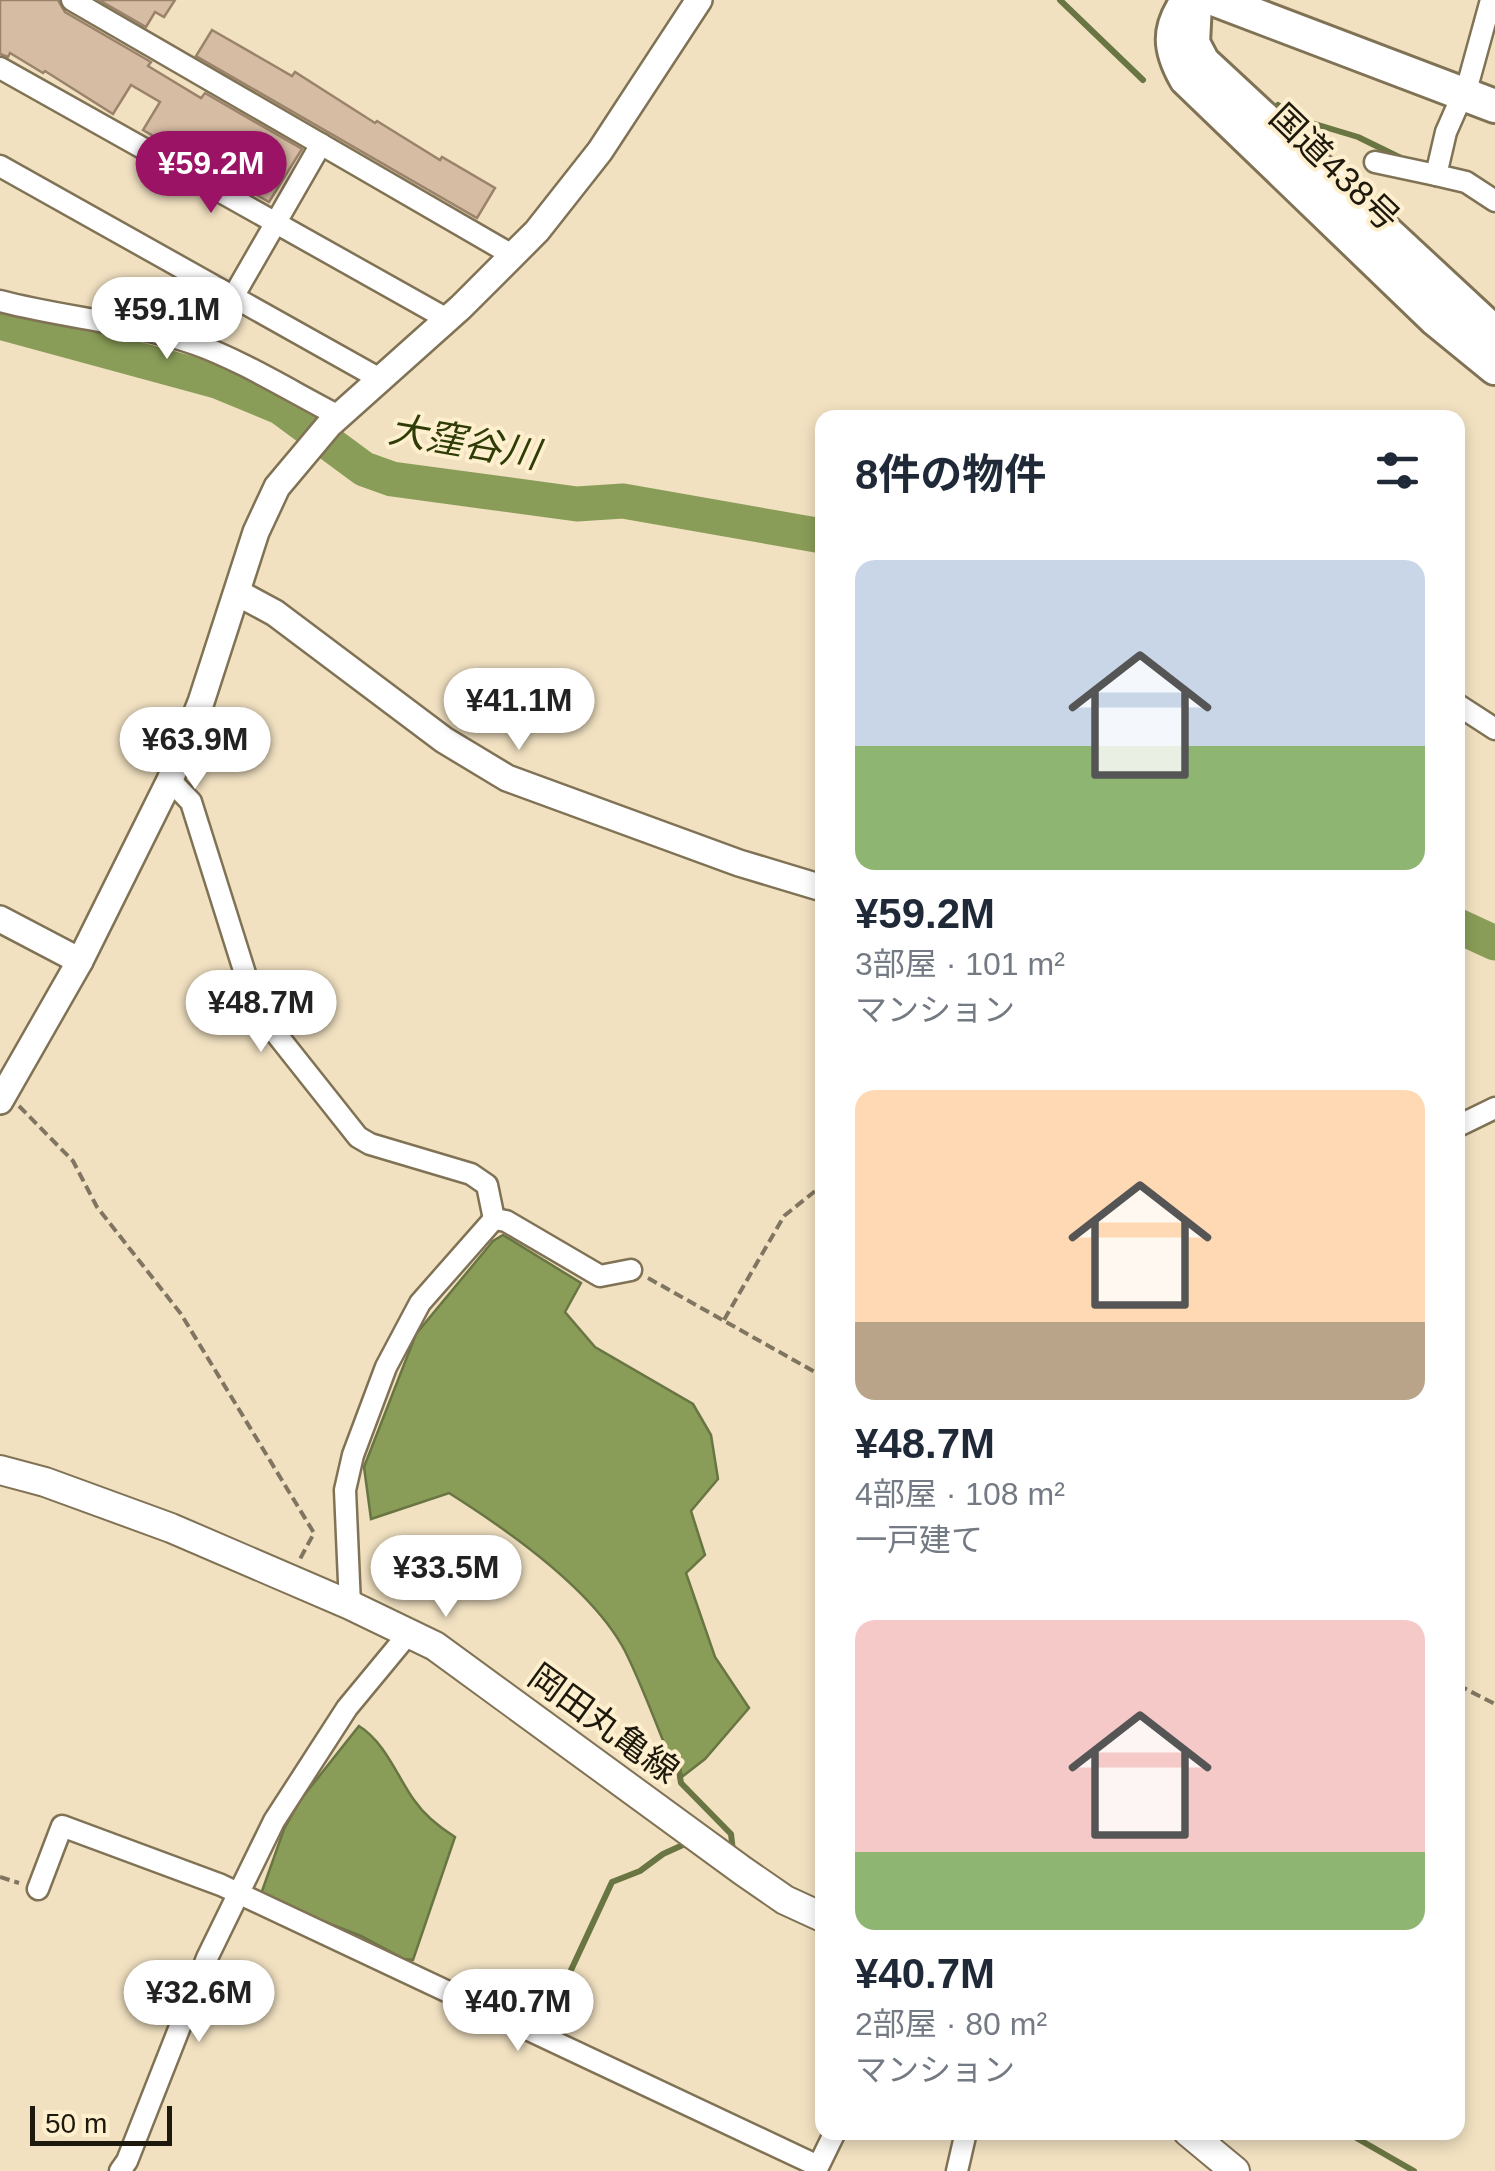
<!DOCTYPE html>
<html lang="ja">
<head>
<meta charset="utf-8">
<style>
	:root { --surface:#fff; --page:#f6f6f7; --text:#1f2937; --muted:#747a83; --accent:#9b1364 }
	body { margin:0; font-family:Helvetica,"Noto Sans JP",sans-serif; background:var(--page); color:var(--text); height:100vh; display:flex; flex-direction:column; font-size:38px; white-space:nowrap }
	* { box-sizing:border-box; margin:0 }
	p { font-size:32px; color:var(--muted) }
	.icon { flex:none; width:55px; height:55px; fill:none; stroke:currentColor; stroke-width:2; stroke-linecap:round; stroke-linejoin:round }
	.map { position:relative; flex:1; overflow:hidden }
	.drawer { position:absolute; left:815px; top:410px; width:650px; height:1730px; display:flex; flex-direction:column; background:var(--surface); border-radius:20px; box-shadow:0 5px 15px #0003 }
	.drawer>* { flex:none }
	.scale { position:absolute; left:30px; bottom:25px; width:142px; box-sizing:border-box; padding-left:10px; border:5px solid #1e190d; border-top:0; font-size:28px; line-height:35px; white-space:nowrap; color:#1e190d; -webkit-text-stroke:8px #feefce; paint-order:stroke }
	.price { position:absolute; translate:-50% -85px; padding:0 22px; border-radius:35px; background:#fff; color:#222; font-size:32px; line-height:65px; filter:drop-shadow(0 2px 5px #0008) }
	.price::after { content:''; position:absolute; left:50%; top:60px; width:30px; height:22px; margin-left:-15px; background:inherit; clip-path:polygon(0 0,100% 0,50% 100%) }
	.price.current { background:var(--accent); color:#fff }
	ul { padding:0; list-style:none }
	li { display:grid; align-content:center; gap:20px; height:530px; padding:0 40px }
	li span { display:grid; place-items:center; height:310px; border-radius:20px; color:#555 }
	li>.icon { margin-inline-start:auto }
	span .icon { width:180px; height:180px; fill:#fffc; stroke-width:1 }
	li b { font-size:42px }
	h2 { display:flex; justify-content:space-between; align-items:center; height:120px; padding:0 40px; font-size:42px }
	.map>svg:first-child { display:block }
	.water { fill:#899d58; stroke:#697542; stroke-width:2.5 }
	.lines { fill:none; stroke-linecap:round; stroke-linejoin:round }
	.stream { stroke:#697542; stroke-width:6 }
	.river { stroke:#899d58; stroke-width:35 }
	.building { fill:#d6bca3; stroke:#9b836b; stroke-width:2.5 }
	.minor-casing { stroke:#807255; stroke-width:25 }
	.tertiary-casing { stroke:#807255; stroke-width:30 }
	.secondary-casing { stroke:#807255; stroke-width:32 }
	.trunk-casing { stroke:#807255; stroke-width:38 }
	.path { stroke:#7f7560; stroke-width:4; stroke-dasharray:10 5; stroke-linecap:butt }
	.minor { stroke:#fff; stroke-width:20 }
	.tertiary { stroke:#fff; stroke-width:25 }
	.secondary { stroke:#fff; stroke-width:28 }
	.trunk { stroke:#fff; stroke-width:32 }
	.labels { text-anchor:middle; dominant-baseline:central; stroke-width:8; stroke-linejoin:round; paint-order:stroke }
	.street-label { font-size:35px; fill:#1e190d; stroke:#feefce }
	.water-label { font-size:38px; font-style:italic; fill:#2f3c05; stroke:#feefce }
</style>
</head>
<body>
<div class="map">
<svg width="1495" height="2171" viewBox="0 0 1495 2171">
	<rect width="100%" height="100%" fill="#f1e1c1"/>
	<!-- water -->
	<g class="water">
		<path d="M503,1235l78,48 -16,29 30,35 98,57 18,31 7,44 -27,32 14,44 -19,18 29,84 34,51 -44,51 -22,17 -10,-11c-16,-38 -30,-78 -48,-114 -32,-61 -119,-122 -176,-158l-78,26 -7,-52 52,-133 77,-93z"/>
		<path d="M359,1726c26,16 39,52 55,74 11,16 25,27 41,37l-42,123 -9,-1 -43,-23 -98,-38 -2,-4 23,-65 17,-30z"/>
	</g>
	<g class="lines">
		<!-- stream -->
		<g class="stream">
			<path d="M1060,0l83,80"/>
			<path d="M1278,105l27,16 53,16 43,21"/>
			<path d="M678,1765l3,18 50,51 2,17"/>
			<path d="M487,1999l58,27 67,-144 28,-11 23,-17 22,-10"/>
			<path d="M1346,2132l68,39"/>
		</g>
		<!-- river -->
		<g class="river">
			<path d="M0,322l217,59 63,26 84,62 28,10 185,25 46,-3 199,35"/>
			<path d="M1458,926l37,17"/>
		</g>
	</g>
	<!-- building -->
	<g class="building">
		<path d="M0,0h58l7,12 86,50 -3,4 53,32 4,-5 97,56 -33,53 -126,-72 17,-28 -29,-17 -18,29 -68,-43 -2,2 -33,-20 -2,4 -8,-3z"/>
		<path d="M99,0h76l-11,17 -9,-5 -9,15z"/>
		<path d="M212,30l80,46 3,-4 80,51 2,-2 63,39 2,-3 53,31 -18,30 -281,-162z"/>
	</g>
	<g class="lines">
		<!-- minor casing -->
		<g class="minor-casing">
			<g id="minor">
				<path d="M72,0l442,256"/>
				<path d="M1491,0l-22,80 -23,52 -10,43 30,7 29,19"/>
				<path d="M0,68l447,251"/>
				<path d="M1375,162l61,13"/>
				<path d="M0,166l380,213"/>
				<path d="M233,297l88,-153"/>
				<path d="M0,301c64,17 132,21 195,43 46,16 99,49 144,72"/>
				<path d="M1458,705l37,24"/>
				<path d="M170,780l21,22 63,200 8,14 96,121 12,7 101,30 16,11 7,34"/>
				<path d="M1458,1126l37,-18"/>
				<path d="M494,1219l12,2 94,55 31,-6"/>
				<path d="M350,1605l-5,-115 8,-35 33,-88 34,-64 74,-84"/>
				<path d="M38,1889l24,-63 159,59 597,281"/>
				<path d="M120,2171l7,-10 80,-203 67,-137 73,-113 62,-75"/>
				<path d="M816,2171l19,-39"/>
				<path d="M957,2171l9,-39"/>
			</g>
		</g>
		<!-- tertiary casing -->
		<g class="tertiary-casing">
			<g id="tertiary">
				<path d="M238,593l37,20 169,127 63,38 232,85 83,25"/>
				<path d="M0,919l80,42"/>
				<path d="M0,1101l80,-140 90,-181 31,-78 55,-170 21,-45 52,-62 132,-118 76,-76 63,-80 99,-151"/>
			</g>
		</g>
		<!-- secondary casing -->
		<g class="secondary-casing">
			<g id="secondary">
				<path d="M0,1470l45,12 126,46 179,77 85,41 308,225 42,29 37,17"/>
				<path d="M1188,2132l47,39"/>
			</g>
		</g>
		<!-- trunk casing -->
		<g class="trunk-casing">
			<g id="trunk">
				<path d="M1188,0c-21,29 -19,49 -2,79l249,240 60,49"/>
				<path d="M1216,0l279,106"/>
				<path d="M1195,4l-2,39 10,19 292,271"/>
			</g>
		</g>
		<!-- path -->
		<g class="path">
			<path d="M19,1106l54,55 24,46 84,107 133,219 -14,26"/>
			<path d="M648,1278l174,98"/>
			<path d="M724,1320l60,-104 30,-24 8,-14"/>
			<path d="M1458,1685l37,19"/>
			<path d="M0,1877l19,6"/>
		</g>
		<!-- minor -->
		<use href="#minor" class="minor"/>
		<!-- tertiary -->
		<use href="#tertiary" class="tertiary"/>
		<!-- secondary -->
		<use href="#secondary" class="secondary"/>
		<!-- trunk -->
		<use href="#trunk" class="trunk"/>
	</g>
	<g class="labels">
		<!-- street labels -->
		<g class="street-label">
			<text transform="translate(1335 167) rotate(44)">国道438号</text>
			<text transform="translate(604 1723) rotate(36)">岡田丸亀線</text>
		</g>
		<!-- water labels -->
		<g class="water-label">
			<text transform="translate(464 442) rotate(10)">大窪谷川</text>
		</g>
	</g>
</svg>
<div class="scale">50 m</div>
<b class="price current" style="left:211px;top:216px">¥59.2M</b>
<b class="price" style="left:167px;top:362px">¥59.1M</b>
<b class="price" style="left:519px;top:753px">¥41.1M</b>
<b class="price" style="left:195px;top:792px">¥63.9M</b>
<b class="price" style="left:261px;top:1055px">¥48.7M</b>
<b class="price" style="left:446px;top:1620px">¥33.5M</b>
<b class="price" style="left:199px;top:2045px">¥32.6M</b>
<b class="price" style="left:518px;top:2054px">¥40.7M</b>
<section class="drawer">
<h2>8件の物件<svg class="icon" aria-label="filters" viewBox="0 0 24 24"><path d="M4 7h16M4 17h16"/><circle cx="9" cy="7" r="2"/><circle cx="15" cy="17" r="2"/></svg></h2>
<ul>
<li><span style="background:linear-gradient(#c9d6e8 60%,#8fb573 0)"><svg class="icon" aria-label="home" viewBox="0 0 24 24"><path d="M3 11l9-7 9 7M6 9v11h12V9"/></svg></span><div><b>¥59.2M</b><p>3部屋 · 101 m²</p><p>マンション</p></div></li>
<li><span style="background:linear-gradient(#ffd9b3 75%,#b9a48a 0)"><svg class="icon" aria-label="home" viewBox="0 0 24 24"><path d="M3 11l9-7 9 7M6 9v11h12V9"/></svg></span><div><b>¥48.7M</b><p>4部屋 · 108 m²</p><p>一戸建て</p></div></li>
<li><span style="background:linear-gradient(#f6c9c9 75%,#8fb573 0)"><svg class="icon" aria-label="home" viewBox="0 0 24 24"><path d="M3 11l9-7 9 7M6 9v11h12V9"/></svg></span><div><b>¥40.7M</b><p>2部屋 · 80 m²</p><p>マンション</p></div></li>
</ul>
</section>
</div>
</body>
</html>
